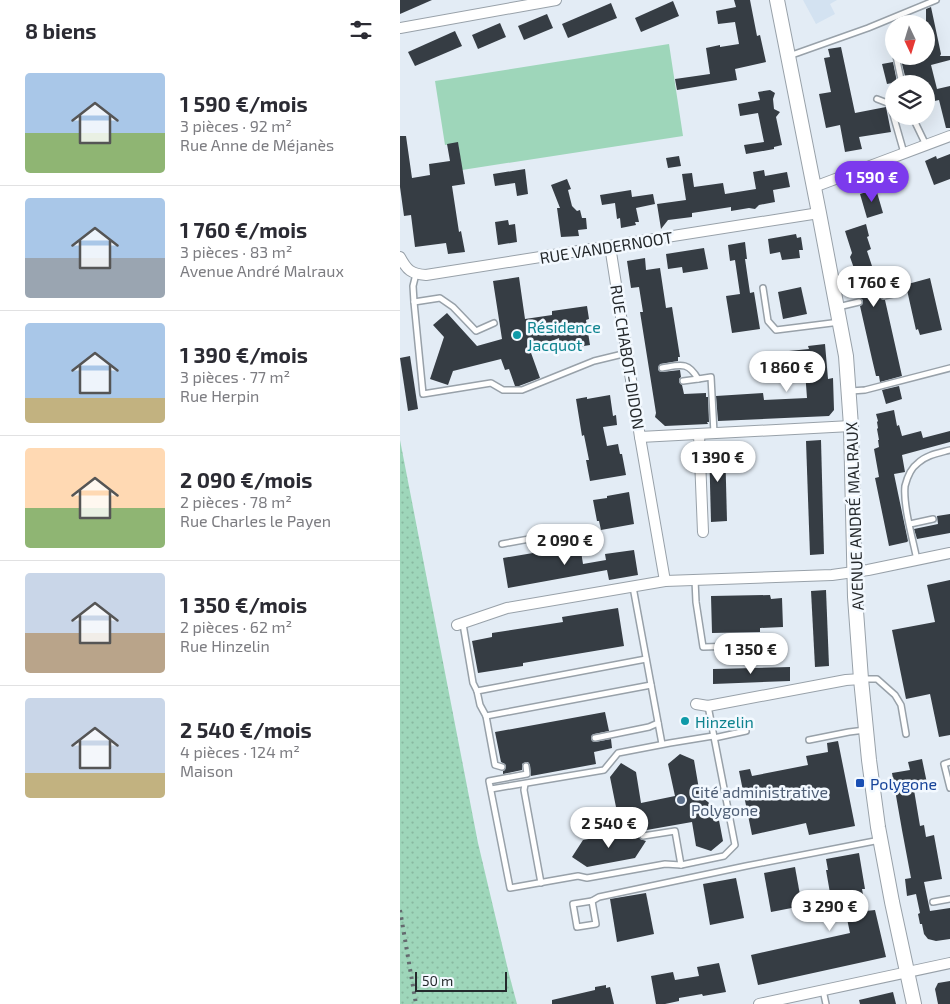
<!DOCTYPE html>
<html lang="fr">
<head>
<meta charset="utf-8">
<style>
	:root { --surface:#fff; --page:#f2f2f3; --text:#2b2b33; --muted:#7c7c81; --line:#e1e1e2; --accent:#7c3aed }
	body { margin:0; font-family:"Exo 2",sans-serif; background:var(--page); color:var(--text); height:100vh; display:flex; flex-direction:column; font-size:19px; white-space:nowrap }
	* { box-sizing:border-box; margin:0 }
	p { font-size:16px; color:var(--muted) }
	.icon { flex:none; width:28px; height:28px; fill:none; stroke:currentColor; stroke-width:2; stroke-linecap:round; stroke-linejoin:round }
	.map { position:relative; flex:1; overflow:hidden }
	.drawer { display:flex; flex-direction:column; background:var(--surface); width:400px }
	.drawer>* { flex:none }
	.needle { width:32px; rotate:176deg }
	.buttons { position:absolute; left:485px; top:15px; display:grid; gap:10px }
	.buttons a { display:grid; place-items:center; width:50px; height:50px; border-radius:50%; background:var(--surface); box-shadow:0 5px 20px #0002; font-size:25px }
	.scale { position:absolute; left:15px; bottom:12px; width:92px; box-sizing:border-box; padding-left:5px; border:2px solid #25292c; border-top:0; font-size:14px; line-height:18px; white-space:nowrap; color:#25292c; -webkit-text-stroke:4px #f3f9ff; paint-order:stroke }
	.price { position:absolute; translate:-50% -42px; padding:0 11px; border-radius:18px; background:#fff; color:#222; font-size:16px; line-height:32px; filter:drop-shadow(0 1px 2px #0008) }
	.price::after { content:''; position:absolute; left:50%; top:30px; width:15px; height:11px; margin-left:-8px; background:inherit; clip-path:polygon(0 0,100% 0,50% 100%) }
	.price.selected { background:var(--accent); color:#fff }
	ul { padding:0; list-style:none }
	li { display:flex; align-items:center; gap:15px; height:125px; padding:0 25px }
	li+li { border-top:1px solid var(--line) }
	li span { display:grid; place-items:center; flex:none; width:140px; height:100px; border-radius:5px; color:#555 }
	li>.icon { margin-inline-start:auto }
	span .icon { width:60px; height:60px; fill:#fffc; stroke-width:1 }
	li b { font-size:21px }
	h2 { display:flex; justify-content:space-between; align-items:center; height:60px; padding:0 25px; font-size:21px }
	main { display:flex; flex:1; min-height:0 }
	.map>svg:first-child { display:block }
	.built { fill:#d3e2f1 }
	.grass { fill:url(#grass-dots) }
	.green { fill:#9ed6ba }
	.building { fill:#363d44 }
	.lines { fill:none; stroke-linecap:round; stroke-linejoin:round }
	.service-casing { stroke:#98a1a9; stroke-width:8 }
	.minor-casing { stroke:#98a1a9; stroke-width:12 }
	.secondary-casing { stroke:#98a1a9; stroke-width:16 }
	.service { stroke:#fff; stroke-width:5 }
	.minor { stroke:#fff; stroke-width:10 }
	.secondary { stroke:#fff; stroke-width:14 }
	.rail { stroke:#646a6f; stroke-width:4; stroke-dasharray:2.5 5; stroke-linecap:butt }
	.culture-dot { fill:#0f9aa8; stroke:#f3f9ff; stroke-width:2 }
	.transit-dot { fill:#1a4fb4; stroke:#f3f9ff; stroke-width:2 }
	.service-dot { fill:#5c6f8a; stroke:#f3f9ff; stroke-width:2 }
	.labels { text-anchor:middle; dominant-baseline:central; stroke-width:5; stroke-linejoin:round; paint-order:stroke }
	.street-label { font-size:16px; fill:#25292c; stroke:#f3f9ff }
	.culture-label { font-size:16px; fill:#0d838f; stroke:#f3f9ff; text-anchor:start }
	.transit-label { font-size:16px; fill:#164399; stroke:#f3f9ff; text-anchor:start }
	.service-label { font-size:16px; fill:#4e5e75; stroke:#f3f9ff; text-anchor:start }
</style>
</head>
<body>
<main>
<section class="drawer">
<h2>8 biens<svg class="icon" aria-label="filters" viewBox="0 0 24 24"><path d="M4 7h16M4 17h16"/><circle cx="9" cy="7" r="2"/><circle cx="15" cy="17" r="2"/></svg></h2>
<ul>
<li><span style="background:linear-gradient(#a9c7e8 60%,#8fb573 0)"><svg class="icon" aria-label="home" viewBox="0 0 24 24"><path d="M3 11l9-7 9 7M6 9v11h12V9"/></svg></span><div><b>1 590 €/mois</b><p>3 pièces · 92 m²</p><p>Rue Anne de Méjanès</p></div></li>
<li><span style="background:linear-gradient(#a9c7e8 60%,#9aa5b1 0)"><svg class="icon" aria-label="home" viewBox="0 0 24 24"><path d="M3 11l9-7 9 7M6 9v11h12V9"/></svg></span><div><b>1 760 €/mois</b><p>3 pièces · 83 m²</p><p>Avenue André Malraux</p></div></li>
<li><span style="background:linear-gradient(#a9c7e8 75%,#c2b280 0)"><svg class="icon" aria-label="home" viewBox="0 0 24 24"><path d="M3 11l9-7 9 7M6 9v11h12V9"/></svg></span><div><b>1 390 €/mois</b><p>3 pièces · 77 m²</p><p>Rue Herpin</p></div></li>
<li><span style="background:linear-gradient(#ffd9b3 60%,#8fb573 0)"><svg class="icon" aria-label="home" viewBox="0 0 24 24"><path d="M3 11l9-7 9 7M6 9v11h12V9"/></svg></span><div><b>2 090 €/mois</b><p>2 pièces · 78 m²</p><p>Rue Charles le Payen</p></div></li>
<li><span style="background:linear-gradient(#c9d6e8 60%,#b9a48a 0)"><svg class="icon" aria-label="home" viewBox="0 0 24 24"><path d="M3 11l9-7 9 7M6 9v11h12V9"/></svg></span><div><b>1 350 €/mois</b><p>2 pièces · 62 m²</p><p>Rue Hinzelin</p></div></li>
<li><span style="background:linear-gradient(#c9d6e8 75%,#c2b280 0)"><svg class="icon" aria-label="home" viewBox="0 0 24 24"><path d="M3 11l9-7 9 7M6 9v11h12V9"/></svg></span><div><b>2 540 €/mois</b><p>4 pièces · 124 m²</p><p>Maison</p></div></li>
</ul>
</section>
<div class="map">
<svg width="550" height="1004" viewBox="0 0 550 1004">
	<defs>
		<pattern id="grass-dots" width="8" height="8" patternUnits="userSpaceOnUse" patternTransform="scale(1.25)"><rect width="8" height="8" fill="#9ed6ba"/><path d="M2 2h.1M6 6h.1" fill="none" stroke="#88b8a0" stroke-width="1.8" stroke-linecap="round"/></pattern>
	</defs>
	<rect width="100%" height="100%" fill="#e3ecf5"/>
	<!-- built -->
	<path class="built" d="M403,0h34l-7,4 5,10 -19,10z"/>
	<!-- grass -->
	<path class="grass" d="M0,440l78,403 31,131 8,30h-117z"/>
	<!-- green -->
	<path class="green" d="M269,44l14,92 -221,34 -4,-27 -13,2 -10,-64z"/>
	<!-- building -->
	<g class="building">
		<path d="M0,0h32l-32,14z"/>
		<path d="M334,0h16l7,36 3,-1 6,27 -31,7 2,11 -60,10 -2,-11 35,-5 -4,-26 14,-3v2l19,-3 -4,-22 -17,2 -2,-13 20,-4z"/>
		<path d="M273,1l6,15 -38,16 -6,-14z"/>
		<path d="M211,3l6,15 -49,20 -6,-14z"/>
		<path d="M531,7l10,47 -1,2h10v4l-19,5 6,24 13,-3v42h-4l-7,-28 -13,3v-19h-17l-1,-5 -2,1 -5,-20 18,-4h7v-47z"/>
		<path d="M147,14l6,14 -29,12 -6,-14z"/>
		<path d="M100,23l6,14 -28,12 -6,-14z"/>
		<path d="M55,31l7,15 -47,20 -7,-14z"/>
		<path d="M441,47l14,66 31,-6 5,25 -32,5 3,12 -17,3 -5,-27 -14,3 -7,-34 12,-2 -7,-34 6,-1 -2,-8z"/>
		<path d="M493,62l4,20 -10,2 -5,-20z"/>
		<path d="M370,90l5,3 -2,6 1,10 6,3 -4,5 6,28 -8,2v2l-28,5 -2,-9 20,-3 -6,-29 -18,3 -2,-12 22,-4 -2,-8z"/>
		<path d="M0,136h6l6,42 18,-3 -1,-11 21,-3 -3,-17 11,-2 7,42 -13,2 7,46 2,-1 4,21 -17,2 -2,-11 -31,4 -4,-32 -7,1 -4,-29z"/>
		<path d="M550,154v25l-16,6 -9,-24 11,-5 1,3z"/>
		<path d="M279,156l2,10 -13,2 -2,-10z"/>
		<path d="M125,169l3,25 -11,2 -2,-13 -20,3 -2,-12z"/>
		<path d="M364,170l1,6 22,-4 3,15 -17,3 2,12 -16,3 -4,4 -6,-1 -18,3v-4l-39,6v4l-24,3 -7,9 -4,-25 29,-4 -4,-26 10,-1 2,14 29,-4 2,11 31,-5 -3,-17z"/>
		<path d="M167,179l4,10 -3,1 4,16 5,5 3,-1 2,8h4l1,11 -9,1 1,6 -18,1 -4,-29h3l-9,-23z"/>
		<path d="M476,189l7,24 -16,5 -7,-24z"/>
		<path d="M231,190l1,7 21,-3 2,10 -19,4 3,14h-4l1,3 -15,3 -1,-10 -3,1 -2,-16 -13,2 -2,-10z"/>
		<path d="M108,220l1,5 6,-1 2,18 -19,3 -3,-23z"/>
		<path d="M466,224l3,12 -2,1 4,12 -4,2 8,24 4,-1 4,18 -2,1 -1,3 1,3 4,1 17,76 -22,6 -1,-6h-3l-4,-17 -12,-53 2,-1 1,-4 -1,-2 -4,-1 4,-1 -7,-22 1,-1 -6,-17 2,-4 -7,-22z"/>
		<path d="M396,234l1,4 4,-1 2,13h-4l1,8 -18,2 -2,-8 -10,2 -2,-15z"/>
		<path d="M345,242l2,17h-2l5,34 4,-1 6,37 -28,4 -6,-37 14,-2 -5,-34 -5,1 -2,-16z"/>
		<path d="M304,248l4,21 -25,4 -1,-6 -14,2 -2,-15z"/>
		<path d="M245,258l1,12 14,-2 6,40 6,-1 8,50h-2v4l-18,3 -2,5 1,2 3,1 18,-2 1,7 -2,2v3l3,3 2,9 22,-1v4h2l1,25h-2l1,2 -43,2 -10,-9 1,-4 -16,-101h3l-4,-25 -8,1 -4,-27z"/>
		<path d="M119,277l6,42 27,-4v-4l35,-5 2,13 -3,1 4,25 -30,5 -1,-12 -29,12 10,28 -21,8h-4l-6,-17 -4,1 -4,-11 -48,12 -5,14 -18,-6 14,-42 -11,-12 14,-12 30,33 25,-7 -9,-58z"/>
		<path d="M530,278l12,52 -22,5 -2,-6 -2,1 -9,-40h2l-1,-6z"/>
		<path d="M401,287l6,27 -24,5 -5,-27z"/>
		<path d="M425,344l3,35 5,-1 1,32 -5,6 -111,5 -2,-25 47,-3 1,7 43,-2 -2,-27 -14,1 -2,-21 20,-2 -1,-3z"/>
		<path d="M10,356l8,53 -10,2 -8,-53z"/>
		<path d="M499,386l3,13 -16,5 -4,-14z"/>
		<path d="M210,395l3,21 3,-1 1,10 -14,2 4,19 11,-2 2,10h2l4,21 -36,6 -4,-21h3l-5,-25 -2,1 -6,-37 11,-2v2z"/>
		<path d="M494,410l3,16 2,-1 3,11 19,-5 2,7 27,-7v11l-48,13 3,17 -11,2 14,67 -1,1 -18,4 -14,-68 4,-1 -5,-28 5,-2 -1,-7h1l-2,-11 1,-1 -1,-6 1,-1 -2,-7z"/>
		<path d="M421,440l3,114 -14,1 -4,-114z"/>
		<path d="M325,444l2,77 -16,1 -2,-77z"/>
		<path d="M229,492l5,32 -33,6 -2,-9h-2l-4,-21 14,-2v-2z"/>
		<path d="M550,514v19l-33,6 -3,-10 24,-5 -1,-8z"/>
		<path d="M180,545l3,19 23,-4 -1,-6 29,-4 4,25 -29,5 -2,-10 -99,18 -5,-30z"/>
		<path d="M550,580v155l-11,2 -9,-43 -24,5 -14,-69 43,-8 -8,-37z"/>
		<path d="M426,590l3,76 -14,1 -4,-76z"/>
		<path d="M370,595l1,4 11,-1 1,29 -23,1v4l-48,1 -1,-37z"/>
		<path d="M218,608l6,38 -101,17v3l-45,7 -6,-32 20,-4v-4l71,-11 -1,-5z"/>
		<path d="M390,667v14l-77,3v-15z"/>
		<path d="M205,712l4,19 -15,3 -2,1 -1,3 1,3 3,1 16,-3 1,9 -18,4 2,12 -65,12 -1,-11 -2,-3h-2l-4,2v6l-19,4v-3l2,-1 1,-4 -1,-2 -4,-2 -6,-30z"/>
		<path d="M438,741l17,85 -46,9 -3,-12 -54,12 -13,-64 11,-2 2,7 56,-11 -2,-9 22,-4 -1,-9z"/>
		<path d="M280,754l14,6 6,35 17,15 6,31 -12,10 -15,-5 -4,-24 -51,9 -24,-19 -7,-35 11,-14 15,9 5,31 34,-7 -7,-32z"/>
		<path d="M522,759l6,29 -14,2 6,36 4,-1 2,12 8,-2 8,44 -18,3 6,29 20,-3v31l-14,2 -8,-2 -4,-5 -2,-10h-2l-2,-10 2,-1 -4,-19 -9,2 -2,-17 6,-1 -9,-48 -10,-57 18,-3 -2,-8z"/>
		<path d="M232,831l7,5 1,3 6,2 -11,17 -48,9 -15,-10 11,-17z"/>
		<path d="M459,853l6,36h-3l4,22 9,-1 11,47 -128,28 -7,-30 99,-22 -4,-19 -12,2 -8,-46h2l-2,-11z"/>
		<path d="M395,867l7,39 -31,6 -7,-39z"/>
		<path d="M336,878l8,40 -34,7 -7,-41z"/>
		<path d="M246,893l8,41 -37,8 -7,-43z"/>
		<path d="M319,963l7,29 -23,4 -1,-2 -23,4v3l-14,3h-9l-5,-28 22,-4 2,8 24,-4 -2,-9z"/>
		<path d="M550,981v23h-12l-3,-15 3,-6z"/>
		<path d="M206,985v3l4,-1 4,17h-62v-4l43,-10v-3z"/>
		<path d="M493,992l3,12h-36l-1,-4z"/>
	</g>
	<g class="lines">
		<!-- service casing -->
		<g class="service-casing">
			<g id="service">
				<path d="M389,56l79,-28 68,-28"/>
				<path d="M496,56l6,28"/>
				<path d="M477,99l13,5 14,49"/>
				<path d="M512,116l14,29"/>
				<path d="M16,274l-3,12 1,16 9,92 68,-11 12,7h19l72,-29 33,-8"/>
				<path d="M363,288l5,33 8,9 64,-8"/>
				<path d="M484,296l9,-2"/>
				<path d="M14,302l26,-4 13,9 23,24 18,-8"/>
				<path d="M438,307l21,-5"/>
				<path d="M262,368c18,-3 26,-7 36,11l13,-2 3,56"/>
				<path d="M283,381l15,-2"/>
				<path d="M451,391l14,-1 85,-22"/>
				<path d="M510,524l23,-5"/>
				<path d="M102,544l82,-15"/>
				<path d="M517,560c-4,-20 -14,-54 -12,-74 2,-8 6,-18 13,-23 8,-8 21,-10 32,-13"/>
				<path d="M295,580l1,22 7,45 69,-2"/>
				<path d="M233,587l29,157"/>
				<path d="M63,624l10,59 4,8"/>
				<path d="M246,659l-169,32 3,14 6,11 165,-31"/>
				<path d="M461,679h16l18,16 6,10 5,29"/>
				<path d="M86,716l9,49 7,2"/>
				<path d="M195,738l54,-11 9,-4"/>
				<path d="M314,738l32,-7"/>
				<path d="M409,740l40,-8 16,-2"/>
				<path d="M550,762l-6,2 6,24"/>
				<path d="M126,766l1,8 -38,7 21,107 68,-12 9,2 78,-14 16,1 43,-9 11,-11 -27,-139"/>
				<path d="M125,784l-1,6 17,93"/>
				<path d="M91,789l113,-19 14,-17 52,-10 43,-7"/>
				<path d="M243,836l32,-5 6,34"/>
				<path d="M192,901l7,-4 147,-31 134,-26"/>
				<path d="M192,901l4,23 -19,3 -4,-23z"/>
				<path d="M533,902l17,-3"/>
				<path d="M423,990l3,14"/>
			</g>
		</g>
		<!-- minor casing -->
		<g class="minor-casing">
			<g id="minor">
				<path d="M0,28l156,-28"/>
				<path d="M414,187l136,-51"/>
				<path d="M210,246l30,191 211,-11"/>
				<path d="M0,257c7,13 11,17 26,18l393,-62"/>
				<path d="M299,434l4,98"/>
				<path d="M240,437l25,144"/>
				<path d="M57,625l50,-17 158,-27 167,-6 36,-5 82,-17"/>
				<path d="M296,704l12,2 138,-26 15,-1"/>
				<path d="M359,1004l191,-41"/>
			</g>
		</g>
		<!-- secondary casing -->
		<g class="secondary-casing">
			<path id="secondary" d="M377,0l42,213 27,143 5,70 4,171 6,82 8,81 9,67 14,75 22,102"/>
		</g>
		<!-- service -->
		<use href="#service" class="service"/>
		<!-- minor -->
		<use href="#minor" class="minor"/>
		<!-- secondary -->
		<use href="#secondary" class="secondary"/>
		<!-- rail -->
		<path class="rail" d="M0,910l16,94"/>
	</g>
	<!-- markers -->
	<g class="culture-dot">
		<circle cx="117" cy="335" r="5"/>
		<circle cx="285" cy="721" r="5"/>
	</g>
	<rect class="transit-dot" x="455" y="778" width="10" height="10" rx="2.5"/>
	<circle class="service-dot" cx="281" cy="800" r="5"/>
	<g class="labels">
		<!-- street labels -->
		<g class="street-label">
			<text transform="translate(206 247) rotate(-9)">RUE VANDERNOOT</text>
			<text transform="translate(228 357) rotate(81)">RUE CHABOT-DIDON</text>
			<text transform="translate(454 516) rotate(-92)">AVENUE ANDRÉ MALRAUX</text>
		</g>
		<!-- culture labels -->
		<g class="culture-label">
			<text x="127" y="326">Résidence<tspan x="127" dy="18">Jacquot</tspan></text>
			<text x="295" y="721">Hinzelin</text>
		</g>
		<!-- transit labels -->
		<g class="transit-label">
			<text x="470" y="783">Polygone</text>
		</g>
		<!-- service labels -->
		<g class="service-label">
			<text x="291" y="791">Cité administrative<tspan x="291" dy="18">Polygone</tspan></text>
		</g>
	</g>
</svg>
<div class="buttons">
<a><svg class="needle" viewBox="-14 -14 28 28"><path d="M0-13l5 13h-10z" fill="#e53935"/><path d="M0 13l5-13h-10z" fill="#7c7c81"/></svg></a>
<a><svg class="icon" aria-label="layers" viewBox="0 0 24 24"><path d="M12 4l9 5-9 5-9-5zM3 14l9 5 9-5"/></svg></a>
</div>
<div class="scale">50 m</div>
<b class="price selected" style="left:472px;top:203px">1 590 €</b>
<b class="price" style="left:474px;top:308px">1 760 €</b>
<b class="price" style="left:387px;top:393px">1 860 €</b>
<b class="price" style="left:318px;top:483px">1 390 €</b>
<b class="price" style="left:165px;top:566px">2 090 €</b>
<b class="price" style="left:351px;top:675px">1 350 €</b>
<b class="price" style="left:209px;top:849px">2 540 €</b>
<b class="price" style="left:430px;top:932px">3 290 €</b>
</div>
</main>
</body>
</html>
